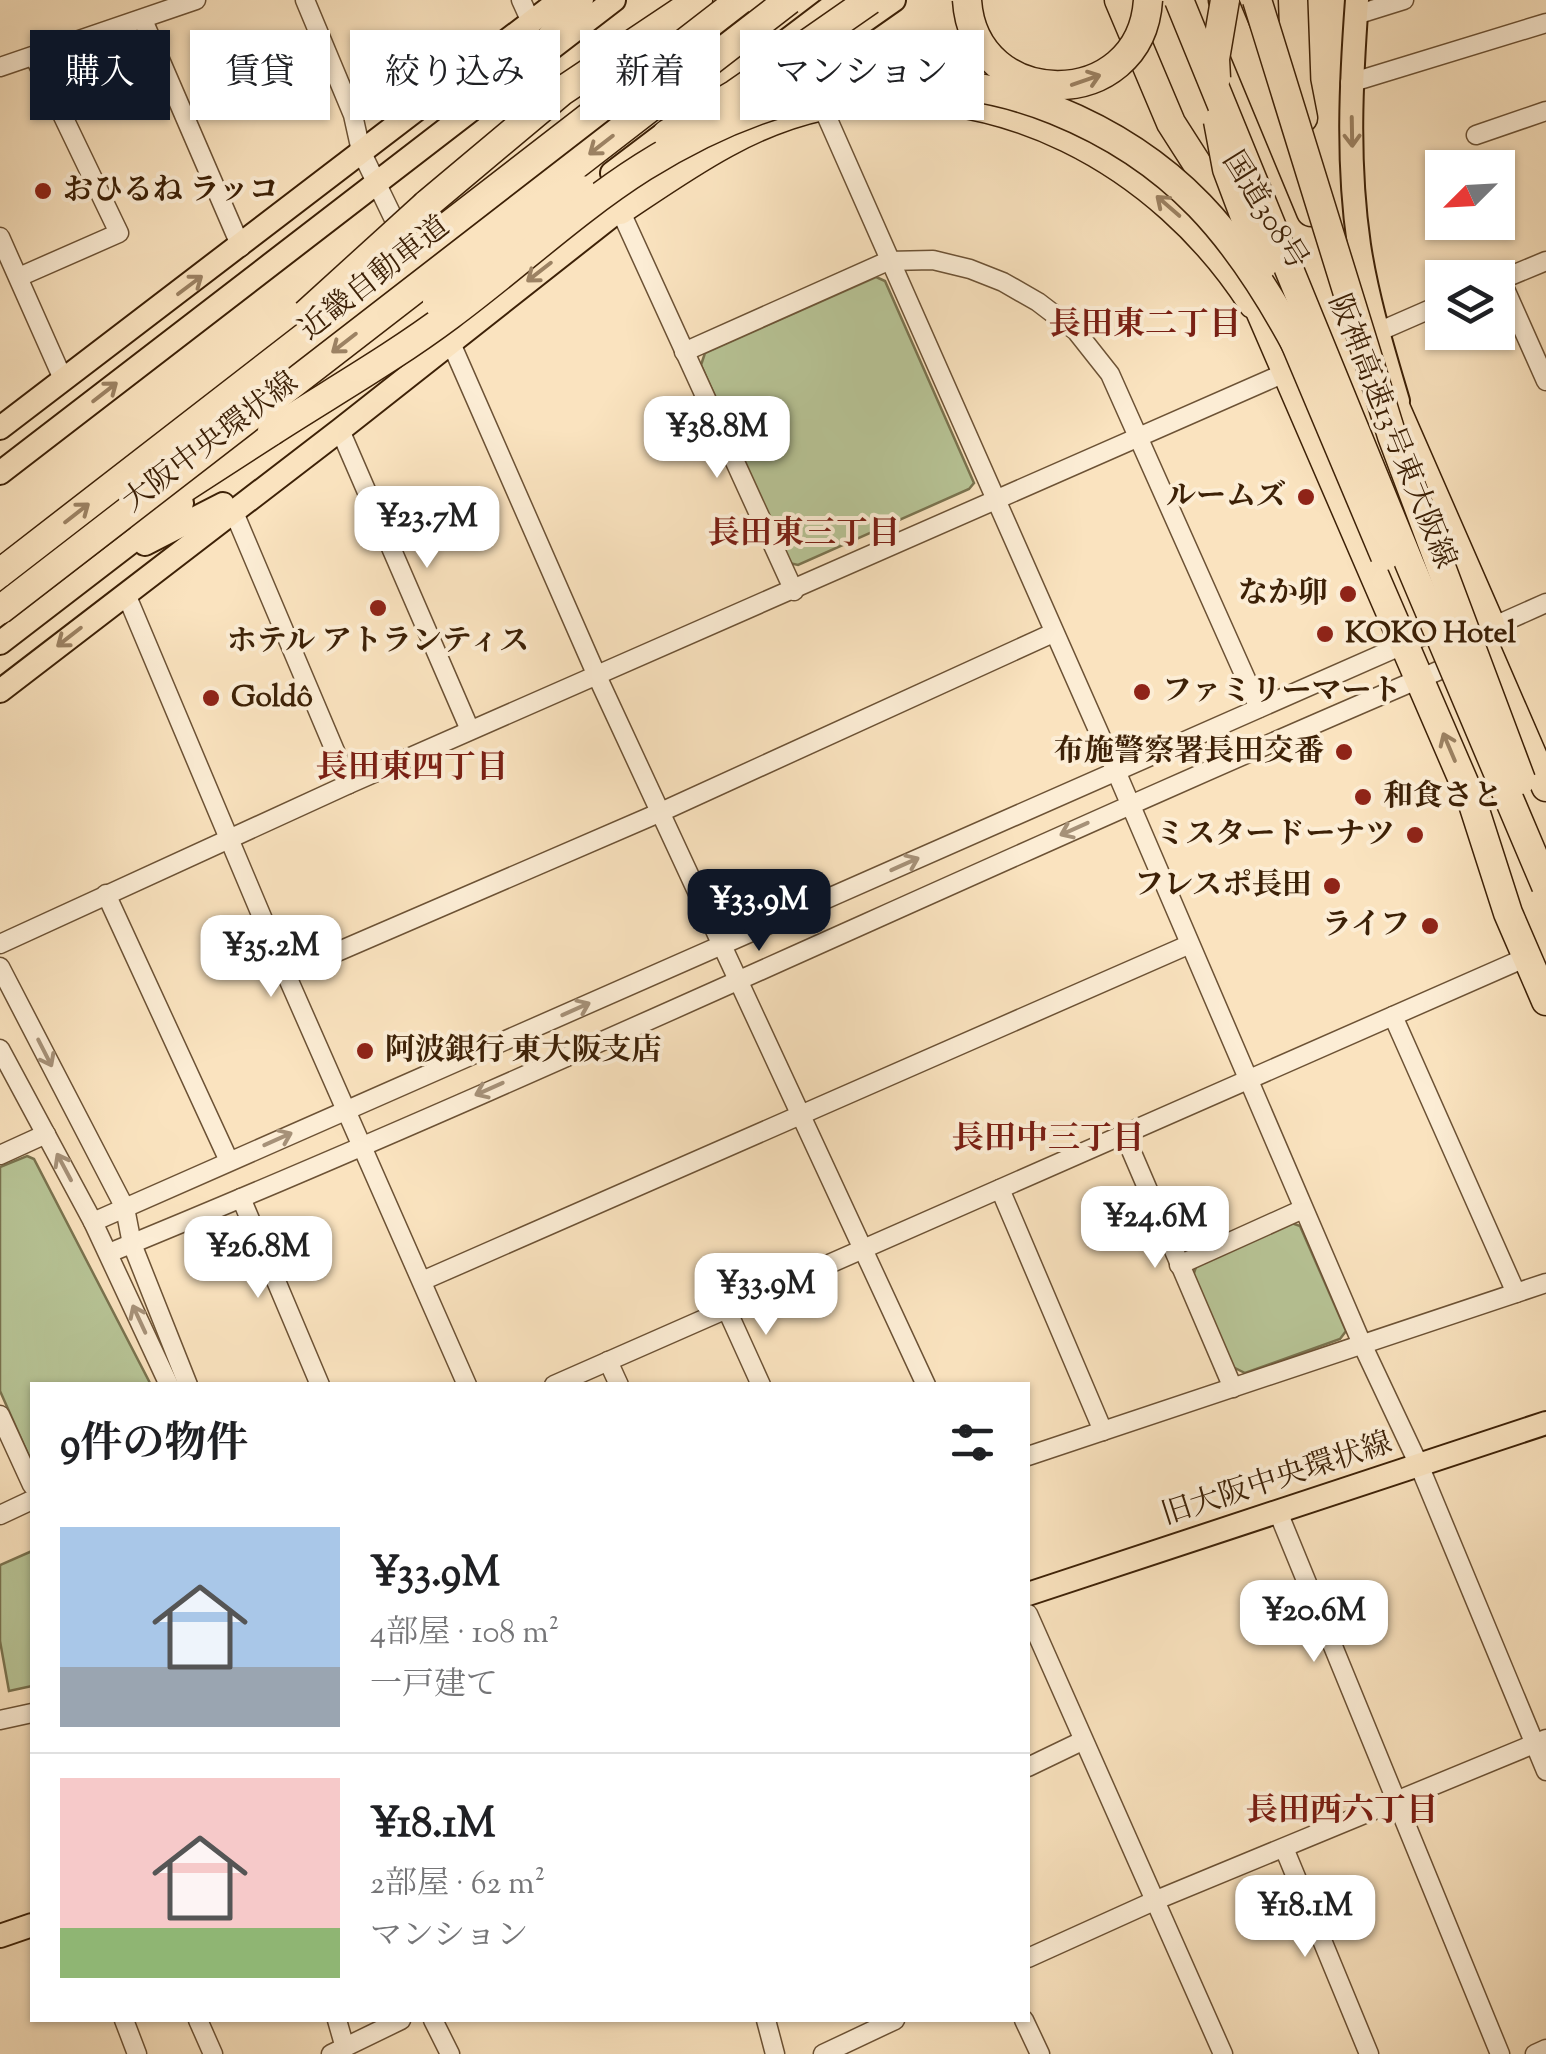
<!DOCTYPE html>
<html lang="ja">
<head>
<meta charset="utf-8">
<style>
	:root { --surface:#fff; --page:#f2f2f2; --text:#202124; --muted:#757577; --line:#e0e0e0; --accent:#111827 }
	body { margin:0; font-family:"Sorts Mill Goudy","Noto Serif JP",serif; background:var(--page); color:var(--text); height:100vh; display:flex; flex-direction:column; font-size:38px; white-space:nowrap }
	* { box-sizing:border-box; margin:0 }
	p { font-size:32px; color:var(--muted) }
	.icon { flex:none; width:55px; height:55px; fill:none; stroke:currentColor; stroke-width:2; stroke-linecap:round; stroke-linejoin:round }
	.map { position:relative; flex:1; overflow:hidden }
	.sheet { position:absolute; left:30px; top:1382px; width:1000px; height:640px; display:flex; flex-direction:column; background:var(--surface); border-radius:0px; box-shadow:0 2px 8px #0004 }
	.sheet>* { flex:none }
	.banner { position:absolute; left:30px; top:30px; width:1000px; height:90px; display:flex; gap:20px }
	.needle { width:65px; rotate:246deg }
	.buttons { position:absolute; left:1425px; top:150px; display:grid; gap:20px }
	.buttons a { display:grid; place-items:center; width:90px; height:90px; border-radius:0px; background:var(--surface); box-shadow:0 2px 8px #0004; font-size:50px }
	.price { position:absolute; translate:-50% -85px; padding:0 22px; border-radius:20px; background:#fff; color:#222; font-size:32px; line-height:65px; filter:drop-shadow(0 2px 5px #0008) }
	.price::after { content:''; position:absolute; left:50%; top:60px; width:30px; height:22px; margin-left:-15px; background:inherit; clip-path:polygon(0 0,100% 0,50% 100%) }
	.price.selected { background:var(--accent); color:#fff }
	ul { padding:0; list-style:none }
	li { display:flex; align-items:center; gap:30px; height:250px; padding:0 30px }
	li+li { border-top:2px solid var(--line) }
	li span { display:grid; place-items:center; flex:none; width:280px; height:200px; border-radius:0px; color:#555 }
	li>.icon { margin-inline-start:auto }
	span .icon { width:120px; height:120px; fill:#fffc; stroke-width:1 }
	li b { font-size:42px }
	h2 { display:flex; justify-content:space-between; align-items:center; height:120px; padding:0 30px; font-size:42px }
	.chip { padding:0 35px; border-radius:0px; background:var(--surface); box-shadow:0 2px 8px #0004; font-size:35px; line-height:90px }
	.chip.selected { background:var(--accent); color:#fff }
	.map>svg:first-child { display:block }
	.green { fill:#b8c597; stroke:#7a734f; stroke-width:2.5 }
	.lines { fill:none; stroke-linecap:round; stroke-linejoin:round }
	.minor-casing { stroke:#6c5235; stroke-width:21 }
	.major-casing { stroke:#3d2107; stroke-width:26 }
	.highway-casing { stroke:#3d2107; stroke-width:31 }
	.minor { stroke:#fcedd5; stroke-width:18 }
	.major { stroke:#fae3bf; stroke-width:22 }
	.highway { stroke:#fae3bf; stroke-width:28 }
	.highway-bridge-casing { stroke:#3d2107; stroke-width:31; stroke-linecap:butt }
	.highway-bridge { stroke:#fae3bf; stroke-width:28 }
	.oneway { stroke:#9c8263 }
	.oneway2 { stroke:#a69178 }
	.poi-dot { fill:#8f2418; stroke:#fcedd5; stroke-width:4 }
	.labels { text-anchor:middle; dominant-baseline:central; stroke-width:8; stroke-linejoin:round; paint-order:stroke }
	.poi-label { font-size:30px; font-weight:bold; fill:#3d2107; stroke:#fcedd5; text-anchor:start }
	.street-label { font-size:30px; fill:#3d2107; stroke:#fcedd5 }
	.neighbourhood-label { font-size:32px; font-weight:bold; fill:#7a1f14; stroke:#fcedd5 }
</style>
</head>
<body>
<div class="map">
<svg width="1546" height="2054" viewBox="0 0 1546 2054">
	<rect width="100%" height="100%" fill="#fae3bf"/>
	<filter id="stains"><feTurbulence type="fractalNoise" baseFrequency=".002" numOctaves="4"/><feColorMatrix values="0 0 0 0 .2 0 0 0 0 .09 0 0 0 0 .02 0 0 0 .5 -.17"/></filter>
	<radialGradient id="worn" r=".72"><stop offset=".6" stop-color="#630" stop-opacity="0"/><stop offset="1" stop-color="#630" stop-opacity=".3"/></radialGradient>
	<!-- green -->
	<g class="green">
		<path d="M876,277l9,4 89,202 -5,6 -171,76 -9,-2 -88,-198 4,-12z"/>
		<path d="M27,1156l7,3 117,226h-119v78l-32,-72v-224z"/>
		<path d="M1289,1222l11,4 46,105 -6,8 -95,34 -12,-6 -40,-91 4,-12z"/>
		<path d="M32,1551v135l-23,5 -9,-50v-76z"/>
	</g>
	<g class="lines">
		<!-- minor casing -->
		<g class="minor-casing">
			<g id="minor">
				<path d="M305,0l48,115 8,36 42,87"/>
				<path d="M521,0l10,22"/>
				<path d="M1356,15l48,-15"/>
				<path d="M143,20l98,227"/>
				<path d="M0,67l196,-67"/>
				<path d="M1350,83l196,-60"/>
				<path d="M822,106l294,665 246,573 57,121 127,306"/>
				<path d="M1476,135l70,-24"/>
				<path d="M620,210l174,381"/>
				<path d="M0,237l63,142"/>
				<path d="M19,277l100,-44 -85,-177"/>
				<path d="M1501,280l45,101"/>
				<path d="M1498,281l48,-20"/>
				<path d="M447,334l150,342 329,709"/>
				<path d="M1371,335l71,-31"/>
				<path d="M684,352l204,-91 45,-1 37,9 33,13 35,20 38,29 34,43 149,334"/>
				<path d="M340,430l130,300"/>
				<path d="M233,510l116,274"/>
				<path d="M126,594l160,380 181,411"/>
				<path d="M1492,627l54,-24"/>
				<path d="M106,894l123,267"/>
				<path d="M0,944l349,-160 940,-413"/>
				<path d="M0,967l125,241 7,36 56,141"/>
				<path d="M286,974l375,-162 392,-179"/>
				<path d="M1393,1016l123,277"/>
				<path d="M0,1049l93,173 76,163"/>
				<path d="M1124,1134l109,254"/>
				<path d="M0,1155l46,-21"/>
				<path d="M1000,1189l103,242"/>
				<path d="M241,1198l79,187"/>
				<path d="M93,1222l1353,-596"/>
				<path d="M109,1253c454,-186 898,-399 1350,-591"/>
				<path d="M1179,1265l124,-56"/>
				<path d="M422,1281l766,-336"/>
				<path d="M727,1310l34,75"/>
				<path d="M608,1361l11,24"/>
				<path d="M554,1385l973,-428"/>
				<path d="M0,1415l32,70"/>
				<path d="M1028,1456l518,-173"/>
				<path d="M1278,1512l222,542"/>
				<path d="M0,1515l32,-15"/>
				<path d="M1028,1614l195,440"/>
				<path d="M0,1720l32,-7"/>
				<path d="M1028,1767l54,-26"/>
				<path d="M1284,1848l85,206"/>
				<path d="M1028,1958l126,-57 392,-162"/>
				<path d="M124,2020l13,34"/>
				<path d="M198,2020l15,34"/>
				<path d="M337,2020l8,28"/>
				<path d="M433,2020l17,34"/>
				<path d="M766,2020l9,34"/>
				<path d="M1024,2020l16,34"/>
				<path d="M331,2054l70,-34"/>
				<path d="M823,2054l72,-34"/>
				<path d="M1535,2054l11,-5"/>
			</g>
		</g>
		<!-- major casing -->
		<g class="major-casing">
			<g id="major">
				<path d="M1357,0c-6,81 -10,163 2,245 8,53 24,105 39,156"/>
				<path d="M545,40l37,-40"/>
				<path d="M756,64l84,-64"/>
				<path d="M733,113l161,-113"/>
				<path d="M612,173l66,-50"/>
				<path d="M0,428l560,-428"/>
				<path d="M0,473l614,-473"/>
				<path d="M145,544l78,-40"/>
				<path d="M0,643l182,-140"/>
				<path d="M0,691l340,-261 293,-231"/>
				<path d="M1028,1594l518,-171"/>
				<path d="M0,1936l32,-11"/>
			</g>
		</g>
		<!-- highway casing -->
		<g class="highway-casing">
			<g id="highway">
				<path d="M1119,0l52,123 78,122"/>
				<path d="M1223,0l88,212"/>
				<path d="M1293,0l3,82 7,36"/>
				<path d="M426,205l136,-114 136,-91"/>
				<path d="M620,210c63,-42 126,-88 202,-104 171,-37 340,56 431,198"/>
				<path d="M1248,283l224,518 36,112 38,88"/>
				<path d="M1387,388l105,240"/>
				<path d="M139,517l133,-86"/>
				<path d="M1471,614l75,173"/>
			</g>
		</g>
		<!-- minor -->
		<use href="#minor" class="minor"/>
		<!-- major -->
		<use href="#major" class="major"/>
		<!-- highway -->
		<use href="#highway" class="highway"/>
		<!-- highway-bridge casing -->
		<g class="highway-bridge-casing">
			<g id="highway-bridge">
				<path d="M967,0c7,113 174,114 181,0"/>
				<path d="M1179,0l231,565 136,321"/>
				<path d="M1257,0l135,436 129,344"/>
				<path d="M1216,78l-1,-19 10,-59"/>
				<path d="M1218,121l9,48 36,96"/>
				<path d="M667,134l68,-40 135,-94"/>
				<path d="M437,302l144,-112"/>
				<path d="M306,314l120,-109"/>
				<path d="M1291,333l94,223"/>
				<path d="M272,431c59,-38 122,-74 178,-116 65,-48 125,-105 193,-148 125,-78 270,-114 412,-57 121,49 183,126 243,238"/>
				<path d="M0,573l740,-573"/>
				<path d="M0,610l789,-610"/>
			</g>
		</g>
		<!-- highway-bridge -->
		<use href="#highway-bridge" class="highway-bridge"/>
	</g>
	<!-- one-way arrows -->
	<defs><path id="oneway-shaft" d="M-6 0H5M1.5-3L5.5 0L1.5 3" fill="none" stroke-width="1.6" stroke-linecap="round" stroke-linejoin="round" transform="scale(2.5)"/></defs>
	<g class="oneway">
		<use href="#oneway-shaft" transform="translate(1086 80) rotate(-19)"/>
		<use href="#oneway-shaft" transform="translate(1352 132) rotate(89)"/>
		<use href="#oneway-shaft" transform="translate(601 145) rotate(142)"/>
		<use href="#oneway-shaft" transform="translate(1168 206) rotate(-139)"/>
		<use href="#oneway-shaft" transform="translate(539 272) rotate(142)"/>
		<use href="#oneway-shaft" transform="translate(190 285) rotate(-37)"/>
		<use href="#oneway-shaft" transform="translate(344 343) rotate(142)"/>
		<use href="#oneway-shaft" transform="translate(105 392) rotate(-38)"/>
		<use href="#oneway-shaft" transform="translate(77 513) rotate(-38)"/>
		<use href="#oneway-shaft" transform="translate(69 637) rotate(142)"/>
		<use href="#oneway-shaft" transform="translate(1449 747) rotate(-113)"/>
	</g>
	<g class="oneway2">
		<use href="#oneway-shaft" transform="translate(1074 829) rotate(156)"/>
		<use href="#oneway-shaft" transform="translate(905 864) rotate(-24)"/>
		<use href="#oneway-shaft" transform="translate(576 1009) rotate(-24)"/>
		<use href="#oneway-shaft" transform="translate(45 1053) rotate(63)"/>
		<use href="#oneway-shaft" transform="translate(489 1089) rotate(156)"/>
		<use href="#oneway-shaft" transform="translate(278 1139) rotate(-24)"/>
		<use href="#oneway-shaft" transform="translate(64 1167) rotate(-118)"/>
		<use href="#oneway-shaft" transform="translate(139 1319) rotate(-115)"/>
	</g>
	<!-- markers -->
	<g class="poi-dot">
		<circle cx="43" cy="191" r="10"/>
		<circle cx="1306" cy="497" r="10"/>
		<circle cx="1348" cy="594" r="10"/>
		<circle cx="378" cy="608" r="10"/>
		<circle cx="1325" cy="634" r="10"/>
		<circle cx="1142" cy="692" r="10"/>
		<circle cx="211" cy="698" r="10"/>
		<circle cx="1344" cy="752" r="10"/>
		<circle cx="1363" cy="797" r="10"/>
		<circle cx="1415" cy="835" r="10"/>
		<circle cx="1332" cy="886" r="10"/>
		<circle cx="1430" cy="926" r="10"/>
		<circle cx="365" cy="1051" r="10"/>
	</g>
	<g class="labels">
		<!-- poi labels -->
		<g class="poi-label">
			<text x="63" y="191">おひるね ラッコ</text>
			<text x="1286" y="497" text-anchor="end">ルームズ</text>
			<text x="1328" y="594" text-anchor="end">なか卯</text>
			<text x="1345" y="634">KOKO Hotel</text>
			<text x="378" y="642" text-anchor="middle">ホテル アトランティス</text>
			<text x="1162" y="692">ファミリーマート</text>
			<text x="231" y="698">Goldô</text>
			<text x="1324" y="752" text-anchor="end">布施警察署長田交番</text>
			<text x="1383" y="797">和食さと</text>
			<text x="1395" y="835" text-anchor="end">ミスタードーナツ</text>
			<text x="1312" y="886" text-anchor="end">フレスポ長田</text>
			<text x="1410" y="926" text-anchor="end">ライフ</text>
			<text x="385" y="1051">阿波銀行 東大阪支店</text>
		</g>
		<!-- street labels -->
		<g class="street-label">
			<text transform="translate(1264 211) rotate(58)">国道308号</text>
			<text transform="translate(375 279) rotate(-38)">近畿自動車道</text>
			<text transform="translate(1391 432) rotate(68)">阪神高速13号東大阪線</text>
			<text transform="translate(211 443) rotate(-37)">大阪中央環状線</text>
			<text transform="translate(1277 1480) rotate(-18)">旧大阪中央環状線</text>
		</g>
		<!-- neighbourhood labels -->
		<g class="neighbourhood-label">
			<text x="1145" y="326">長田東二丁目</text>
			<text x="804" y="535">長田東三丁目</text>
			<text x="412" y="769">長田東四丁目</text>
			<text x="1048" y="1140">長田中三丁目</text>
			<text x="1342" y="1812">長田西六丁目</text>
		</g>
	</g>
	<rect width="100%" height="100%" filter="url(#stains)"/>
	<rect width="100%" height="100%" fill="url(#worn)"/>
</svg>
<div class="buttons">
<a><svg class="needle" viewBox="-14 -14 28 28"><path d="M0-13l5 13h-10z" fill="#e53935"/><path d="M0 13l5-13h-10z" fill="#757577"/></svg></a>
<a><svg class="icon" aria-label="layers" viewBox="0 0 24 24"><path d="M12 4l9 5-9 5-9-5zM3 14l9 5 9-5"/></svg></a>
</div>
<b class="price" style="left:717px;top:481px">¥38.8M</b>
<b class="price" style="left:427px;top:571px">¥23.7M</b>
<b class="price selected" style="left:759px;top:954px">¥33.9M</b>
<b class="price" style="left:271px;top:1000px">¥35.2M</b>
<b class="price" style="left:1155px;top:1271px">¥24.6M</b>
<b class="price" style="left:258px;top:1301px">¥26.8M</b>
<b class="price" style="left:766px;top:1338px">¥33.9M</b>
<b class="price" style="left:1314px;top:1665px">¥20.6M</b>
<b class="price" style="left:1305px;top:1960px">¥18.1M</b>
<div class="banner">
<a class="chip selected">購入</a>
<a class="chip">賃貸</a>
<a class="chip">絞り込み</a>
<a class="chip">新着</a>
<a class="chip">マンション</a>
</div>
<section class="sheet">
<h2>9件の物件<svg class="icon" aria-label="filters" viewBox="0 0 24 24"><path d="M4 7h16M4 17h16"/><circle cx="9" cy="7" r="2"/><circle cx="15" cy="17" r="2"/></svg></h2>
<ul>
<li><span style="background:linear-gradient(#a9c7e8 70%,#9aa5b1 0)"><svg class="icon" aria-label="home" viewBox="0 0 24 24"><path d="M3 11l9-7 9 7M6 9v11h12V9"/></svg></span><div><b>¥33.9M</b><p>4部屋 · 108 m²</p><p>一戸建て</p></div></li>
<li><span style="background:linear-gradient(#f6c9c9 75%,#8fb573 0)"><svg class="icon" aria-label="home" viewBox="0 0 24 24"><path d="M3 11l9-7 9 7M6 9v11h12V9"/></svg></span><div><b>¥18.1M</b><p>2部屋 · 62 m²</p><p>マンション</p></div></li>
</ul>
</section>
</div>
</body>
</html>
